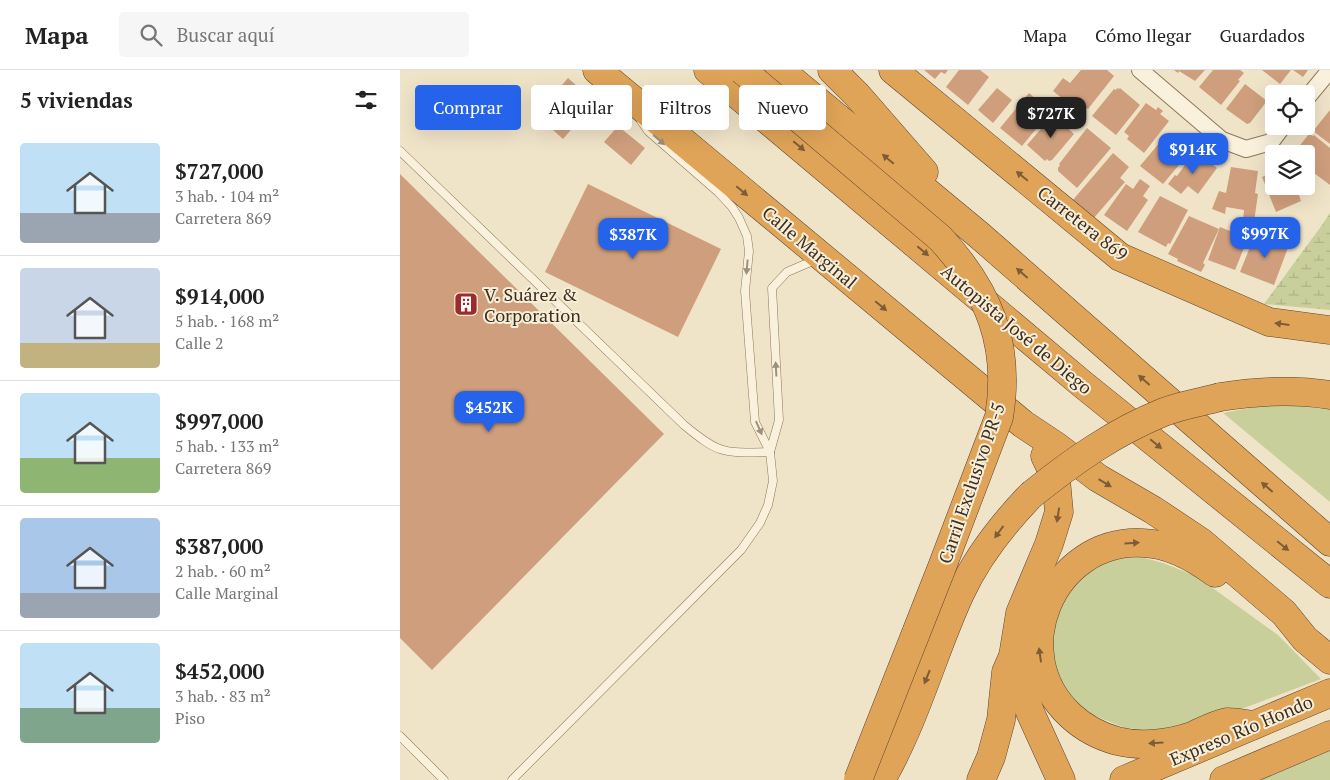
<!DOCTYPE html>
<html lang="es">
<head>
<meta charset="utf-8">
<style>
	:root { --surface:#fff; --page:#f6f6f6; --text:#222; --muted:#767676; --line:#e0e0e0; --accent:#2563eb }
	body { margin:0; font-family:"PT Serif",serif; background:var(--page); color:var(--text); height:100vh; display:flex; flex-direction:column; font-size:19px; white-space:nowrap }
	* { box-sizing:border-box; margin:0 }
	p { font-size:16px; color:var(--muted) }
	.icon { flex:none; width:28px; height:28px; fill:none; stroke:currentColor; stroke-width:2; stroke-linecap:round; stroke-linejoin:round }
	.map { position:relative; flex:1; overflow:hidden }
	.drawer { display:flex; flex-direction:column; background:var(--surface); width:400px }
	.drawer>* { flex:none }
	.guide { position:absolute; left:15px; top:15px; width:475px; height:45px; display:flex; gap:10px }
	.buttons { position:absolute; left:865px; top:15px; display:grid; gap:10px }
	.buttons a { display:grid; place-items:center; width:50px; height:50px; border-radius:5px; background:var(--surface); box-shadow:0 5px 20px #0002; font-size:25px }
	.price { position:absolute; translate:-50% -42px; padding:0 11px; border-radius:10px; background:var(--accent); color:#fff; font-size:16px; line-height:32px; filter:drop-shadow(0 1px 2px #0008) }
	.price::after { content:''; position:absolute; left:50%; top:30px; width:15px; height:11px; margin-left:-8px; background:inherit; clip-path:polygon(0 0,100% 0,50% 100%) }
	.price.selected { background:#222; color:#fff }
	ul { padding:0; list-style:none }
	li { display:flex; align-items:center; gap:15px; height:125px; padding:0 20px }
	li+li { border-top:1px solid var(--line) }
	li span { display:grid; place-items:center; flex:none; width:140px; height:100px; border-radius:5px; color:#555 }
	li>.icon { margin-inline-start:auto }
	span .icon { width:60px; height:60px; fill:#fffc; stroke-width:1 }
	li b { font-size:21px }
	h2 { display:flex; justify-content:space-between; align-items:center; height:60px; padding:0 20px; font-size:21px }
	.tag { padding:0 18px; border-radius:5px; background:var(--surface); box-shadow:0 5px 20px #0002; font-size:18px; line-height:45px }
	.tag.selected { background:var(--accent); color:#fff }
	header { display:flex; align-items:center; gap:30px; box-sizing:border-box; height:70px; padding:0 25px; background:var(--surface); border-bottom:1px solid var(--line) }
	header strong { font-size:24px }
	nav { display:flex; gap:28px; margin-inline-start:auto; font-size:18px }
	.search { width:350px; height:45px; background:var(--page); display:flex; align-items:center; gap:12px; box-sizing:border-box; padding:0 18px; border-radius:5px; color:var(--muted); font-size:19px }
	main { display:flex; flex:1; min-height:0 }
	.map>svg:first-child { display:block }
	.grass { fill:#c9cf9b }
	.wetland { fill:url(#wetland-marsh) }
	.building { fill:#cf9f7d }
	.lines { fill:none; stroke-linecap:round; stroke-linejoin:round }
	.lane-casing { stroke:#8d765c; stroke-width:9 }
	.street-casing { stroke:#8d765c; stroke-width:18 }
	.highway-casing { stroke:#5b4430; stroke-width:29 }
	.lane { stroke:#faf1dc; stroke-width:8 }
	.street { stroke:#faf1dc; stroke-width:16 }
	.highway { stroke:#e0a458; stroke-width:28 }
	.highway-bridge-casing { stroke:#5b4430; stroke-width:29; stroke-linecap:butt }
	.highway-bridge { stroke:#e0a458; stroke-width:28 }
	.oneway { fill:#9c907e }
	.oneway2 { fill:#7e5d36 }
	.labels { text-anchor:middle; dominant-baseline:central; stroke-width:4; stroke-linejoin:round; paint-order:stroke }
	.street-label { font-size:18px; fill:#3d2e20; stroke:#f7eed8 }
	.poi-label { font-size:18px; fill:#3d2e20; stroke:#f7eed8; text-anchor:start }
</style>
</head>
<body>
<header>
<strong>Mapa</strong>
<div class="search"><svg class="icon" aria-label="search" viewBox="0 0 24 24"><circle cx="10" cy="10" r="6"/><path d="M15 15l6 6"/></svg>Buscar aquí</div>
<nav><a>Mapa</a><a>Cómo llegar</a><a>Guardados</a></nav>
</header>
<main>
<section class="drawer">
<h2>5 viviendas<svg class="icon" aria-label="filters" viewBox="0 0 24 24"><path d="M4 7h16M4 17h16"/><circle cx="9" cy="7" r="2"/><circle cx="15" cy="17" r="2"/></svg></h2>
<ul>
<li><span style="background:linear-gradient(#bfe0f5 70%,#9aa5b1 0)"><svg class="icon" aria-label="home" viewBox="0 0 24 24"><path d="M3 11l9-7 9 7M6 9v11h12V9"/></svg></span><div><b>$727,000</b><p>3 hab. · 104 m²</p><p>Carretera 869</p></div></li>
<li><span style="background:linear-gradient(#c9d6e8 75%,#c2b280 0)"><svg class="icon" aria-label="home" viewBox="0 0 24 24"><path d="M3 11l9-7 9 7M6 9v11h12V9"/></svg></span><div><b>$914,000</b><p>5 hab. · 168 m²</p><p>Calle 2</p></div></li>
<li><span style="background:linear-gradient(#bfe0f5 65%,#8fb573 0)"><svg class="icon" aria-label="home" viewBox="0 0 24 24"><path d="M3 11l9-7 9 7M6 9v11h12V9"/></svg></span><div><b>$997,000</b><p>5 hab. · 133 m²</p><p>Carretera 869</p></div></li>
<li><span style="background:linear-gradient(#a9c7e8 75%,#9aa5b1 0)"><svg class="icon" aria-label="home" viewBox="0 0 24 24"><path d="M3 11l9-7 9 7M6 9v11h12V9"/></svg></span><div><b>$387,000</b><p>2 hab. · 60 m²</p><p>Calle Marginal</p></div></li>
<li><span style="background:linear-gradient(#bfe0f5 65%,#7fa58c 0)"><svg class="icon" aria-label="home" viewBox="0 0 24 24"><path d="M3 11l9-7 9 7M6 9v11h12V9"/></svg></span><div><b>$452,000</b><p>3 hab. · 83 m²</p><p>Piso</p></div></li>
</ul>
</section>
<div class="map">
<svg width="930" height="710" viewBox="0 0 930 710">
	<defs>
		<pattern id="wetland-marsh" width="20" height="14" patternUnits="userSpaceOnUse" patternTransform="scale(1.25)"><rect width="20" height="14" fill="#c9cf9b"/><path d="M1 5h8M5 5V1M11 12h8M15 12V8" fill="none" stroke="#aeb285"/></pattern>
	</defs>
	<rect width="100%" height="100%" fill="#f0e4c8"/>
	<!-- grass -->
	<g class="grass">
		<path d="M881,332l49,7v93l-107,-89z"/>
		<path d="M741,487l22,6 33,13 82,59 43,44 -117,44 -37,9 -42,-4 -40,-16 -27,-32 -9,-34 7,-31 15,-29 23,-18 24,-10z"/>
		<path d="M930,677v33h-81z"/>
	</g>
	<!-- wetland -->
	<path class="wetland" d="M930,143v97l-66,-6 58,-79z"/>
	<!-- building -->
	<g class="building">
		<path d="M524,0h24l-3,4 -4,-2 -6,7z"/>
		<path d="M559,0h21l9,7 -21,28 -22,-18z"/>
		<path d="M681,0h26l7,6 -26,33 -6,-4 -5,5 -24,-19 10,-13 7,5z"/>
		<path d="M774,0h31l-10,11 -16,-10 -1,2z"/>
		<path d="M813,0h27l4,3 -6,7 2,1 -19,24 -22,-18z"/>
		<path d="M862,0h29l-11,14z"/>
		<path d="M893,0h15l-5,7z"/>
		<path d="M168,8l27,24 -32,37 -27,-24z"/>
		<path d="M845,14l22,17 -17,22 -3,1 -21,-15z"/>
		<path d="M597,18l15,12 -19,23 -15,-13z"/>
		<path d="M717,18l2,1 1,-1 20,17 -24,30 -24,-19 22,-27 2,1z"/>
		<path d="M629,23l16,14 -10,12 6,4 -19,23 -22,-18z"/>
		<path d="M746,33l10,7 2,-3 5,4 -3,3 9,7 -25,32 -17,-14 2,-3 -5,-4z"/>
		<path d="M930,40v34l-17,-13z"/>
		<path d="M653,45l21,19 -22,26 -3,1 -2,-2 -2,2 -18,-16z"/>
		<path d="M218,56l27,22 -14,17 -27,-23z"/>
		<path d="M687,58l24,20 -34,40 -19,-17v-3l2,-3 -1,-1z"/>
		<path d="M909,64l4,2 1,-1 16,13v37l-24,-18v-13h-13z"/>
		<path d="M766,65l23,18 -26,31 -23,-18z"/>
		<path d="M795,81l22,17 -19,26 -10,-8 -7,8 -13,-10 7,-9 2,1z"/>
		<path d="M713,83l16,14 -9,11 5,4 -32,37 -21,-18z"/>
		<path d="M831,97l27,4 -3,22 3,1 -4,28 -11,-2 1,-10 -18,-3 -1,7 -13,-5 7,-18 7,2z"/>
		<path d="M874,101v15h22l5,15 -25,11 -14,-35z"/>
		<path d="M0,104l264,260 -232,236 -32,-32z"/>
		<path d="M740,109l10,7 -7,10 5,4 -21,31 -23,-16 22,-31 7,5z"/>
		<path d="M188,114l133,65 -43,88 -133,-65z"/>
		<path d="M760,126l28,14 -18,34 -2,-1 -2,4 -28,-15z"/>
		<path d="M789,146l30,13 -16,34 2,2 -4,7 -24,-11 1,-2 -10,-5z"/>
		<path d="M820,157l28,11 -13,32 -27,-10z"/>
		<path d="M856,162l33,13 -15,40 -34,-13z"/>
	</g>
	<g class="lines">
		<!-- lane casing -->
		<g class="lane-casing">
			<g id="lane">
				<path d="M0,81l284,274c36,30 40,28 86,27"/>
				<path d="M370,382l9,-32 -7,-132 15,-16 28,-12"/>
				<path d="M0,666l44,44"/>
				<path d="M112,710l229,-230 19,-27 8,-18 5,-24 -3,-29 -15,-30 -10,-131 4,-40 -2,-15 -8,-18 -7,-11 -14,-15 -70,-61 -7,-10"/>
			</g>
		</g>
		<!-- street casing -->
		<g class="street-casing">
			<g id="street">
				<path d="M740,0l82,70 24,9 25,-7 12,-16"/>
				<path d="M906,29l24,-29"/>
			</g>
		</g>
		<!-- highway casing -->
		<g class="highway-casing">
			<g id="highway">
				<path d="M197,0l426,354 33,22 42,32 55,32 48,32 83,71 21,26 25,21"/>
				<path d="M308,0l373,313 249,201"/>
				<path d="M380,0l199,165 351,307"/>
				<path d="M432,0l25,25 67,77"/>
				<path d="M493,0l227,187 149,65 61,8"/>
				<path d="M820,327c37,-6 73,-8 110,-2"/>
				<path d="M815,503c-20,-15 -46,-29 -72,-30 -91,-5 -140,111 -72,173 13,12 28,20 46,25 24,6 52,3 75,-5 11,-5 24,-12 35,-14 9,0 19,2 27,3"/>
				<path d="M613,586l17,56 31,68"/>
				<path d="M481,710c34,-58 51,-125 79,-186 17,-37 43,-70 71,-99"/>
				<path d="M581,710l10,-23 10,-37 5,-48 7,-16 7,-43 29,-69 10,-32 -3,-33 -11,-23"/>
				<path d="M724,710l206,-87"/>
				<path d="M824,710l106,-45"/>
			</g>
		</g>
		<!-- lane -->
		<use href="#lane" class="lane"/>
		<!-- street -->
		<use href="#street" class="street"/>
		<!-- highway -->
		<use href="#highway" class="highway"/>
		<!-- highway-bridge casing -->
		<g class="highway-bridge-casing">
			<g id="highway-bridge">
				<path d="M342,0l198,168c49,53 71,107 59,179l-57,150 -84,213"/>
				<path d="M631,425c41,-33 83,-63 133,-83 18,-7 38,-10 56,-15"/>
			</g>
		</g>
		<!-- highway-bridge -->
		<use href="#highway-bridge" class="highway-bridge"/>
	</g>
	<!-- one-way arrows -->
	<defs><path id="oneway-solid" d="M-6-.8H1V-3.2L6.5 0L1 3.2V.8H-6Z" transform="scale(1.25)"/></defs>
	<g class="oneway">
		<use href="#oneway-solid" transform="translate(259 70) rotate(41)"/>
		<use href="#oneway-solid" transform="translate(347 197) rotate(95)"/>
		<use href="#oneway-solid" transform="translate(376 299) rotate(-93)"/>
		<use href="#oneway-solid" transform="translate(359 358) rotate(66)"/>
	</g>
	<g class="oneway2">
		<use href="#oneway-solid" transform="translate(399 76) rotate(40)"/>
		<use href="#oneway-solid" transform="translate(488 89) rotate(-140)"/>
		<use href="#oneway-solid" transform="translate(622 106) rotate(-141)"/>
		<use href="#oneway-solid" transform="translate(342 121) rotate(40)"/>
		<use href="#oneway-solid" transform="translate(523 181) rotate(40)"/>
		<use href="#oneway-solid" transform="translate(622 203) rotate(-139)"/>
		<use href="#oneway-solid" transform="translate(481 236) rotate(40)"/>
		<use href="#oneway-solid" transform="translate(882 254) rotate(-173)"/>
		<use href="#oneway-solid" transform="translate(744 310) rotate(-139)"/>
		<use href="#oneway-solid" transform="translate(756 374) rotate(39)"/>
		<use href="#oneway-solid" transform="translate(705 413) rotate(31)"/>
		<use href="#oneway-solid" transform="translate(867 417) rotate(-139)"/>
		<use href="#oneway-solid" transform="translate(658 445) rotate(99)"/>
		<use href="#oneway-solid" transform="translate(599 462) rotate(126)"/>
		<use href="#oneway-solid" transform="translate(732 473) rotate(-3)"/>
		<use href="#oneway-solid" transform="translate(883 476) rotate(39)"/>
		<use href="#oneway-solid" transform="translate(640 585) rotate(-98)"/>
		<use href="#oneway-solid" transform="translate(527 607) rotate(112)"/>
		<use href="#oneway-solid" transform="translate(756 673) rotate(176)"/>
	</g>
	<!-- icons -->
	<defs>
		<g id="building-square" transform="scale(1.25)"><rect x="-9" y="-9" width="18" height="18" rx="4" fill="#9e2a2b" stroke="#f7eed8"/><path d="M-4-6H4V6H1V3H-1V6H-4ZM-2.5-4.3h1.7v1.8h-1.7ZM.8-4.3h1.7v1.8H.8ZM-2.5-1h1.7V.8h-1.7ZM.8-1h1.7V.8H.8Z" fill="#fff"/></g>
	</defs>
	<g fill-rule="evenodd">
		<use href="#building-square" x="66" y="234"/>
	</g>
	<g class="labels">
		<!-- street labels -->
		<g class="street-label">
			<text transform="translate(683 153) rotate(38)">Carretera 869</text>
			<text transform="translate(410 177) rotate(40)">Calle Marginal</text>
			<text transform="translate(617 259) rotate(40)">Autopista José de Diego</text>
			<text transform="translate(571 413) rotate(-71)">Carril Exclusivo PR-5</text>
			<text transform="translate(841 660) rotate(-23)">Expreso Río Hondo</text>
		</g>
		<!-- poi labels -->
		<g class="poi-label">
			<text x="84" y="224">V. Suárez &amp;<tspan x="84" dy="21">Corporation</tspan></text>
		</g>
	</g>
</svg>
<div class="buttons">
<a><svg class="icon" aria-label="locate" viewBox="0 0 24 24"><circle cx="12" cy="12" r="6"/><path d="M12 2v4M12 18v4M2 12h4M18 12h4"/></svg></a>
<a><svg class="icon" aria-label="layers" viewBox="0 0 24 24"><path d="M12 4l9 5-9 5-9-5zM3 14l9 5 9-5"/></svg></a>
</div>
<b class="price selected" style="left:651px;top:69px">$727K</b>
<b class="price" style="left:793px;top:105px">$914K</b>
<b class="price" style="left:865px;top:189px">$997K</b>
<b class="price" style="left:233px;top:190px">$387K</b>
<b class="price" style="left:89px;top:363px">$452K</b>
<div class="guide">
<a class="tag selected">Comprar</a>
<a class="tag">Alquilar</a>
<a class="tag">Filtros</a>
<a class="tag">Nuevo</a>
</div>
</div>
</main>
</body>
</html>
